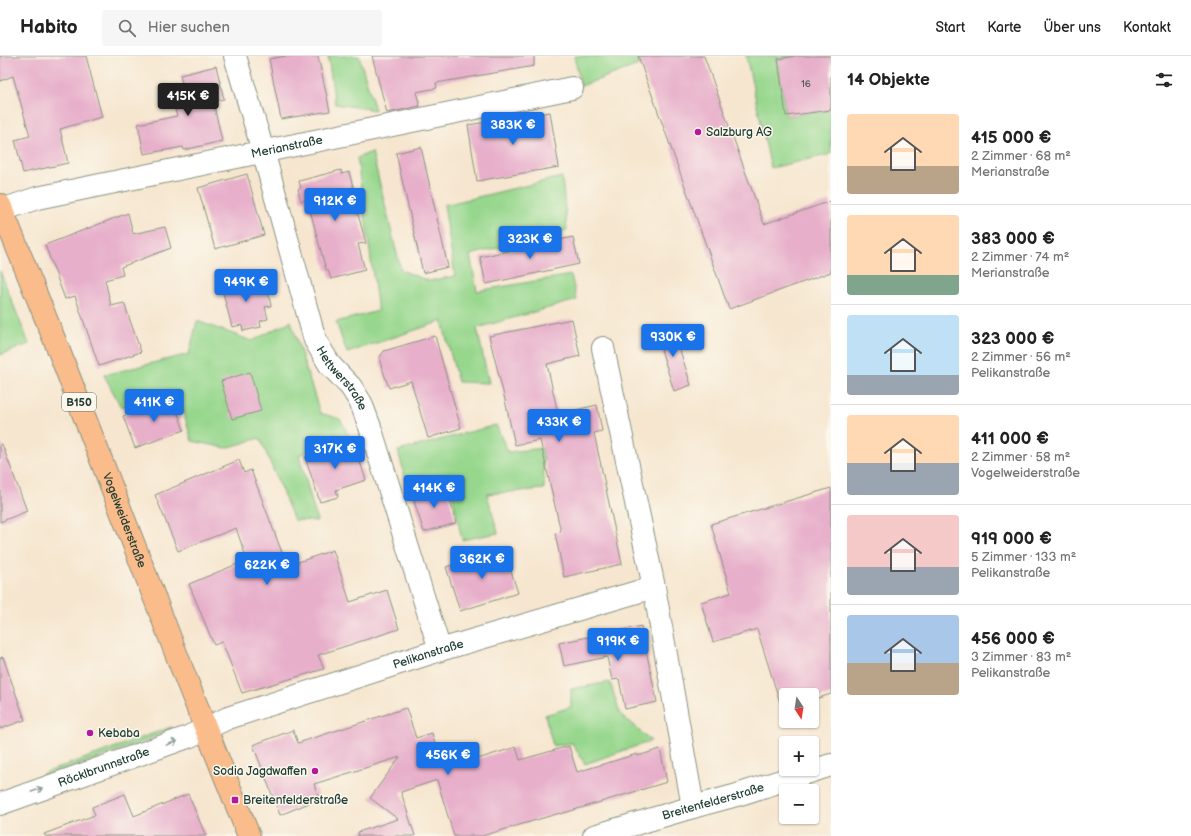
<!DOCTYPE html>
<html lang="de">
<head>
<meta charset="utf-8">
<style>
	:root { --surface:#fff; --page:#f6f6f6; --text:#222; --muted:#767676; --line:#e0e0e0; --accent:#1a73e8 }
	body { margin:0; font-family:"Balsamiq Sans",sans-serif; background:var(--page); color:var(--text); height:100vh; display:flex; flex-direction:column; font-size:15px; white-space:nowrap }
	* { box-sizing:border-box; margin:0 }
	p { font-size:13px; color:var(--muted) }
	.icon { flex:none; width:22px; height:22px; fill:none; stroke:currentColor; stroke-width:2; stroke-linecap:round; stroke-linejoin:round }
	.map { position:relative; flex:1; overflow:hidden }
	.panel { display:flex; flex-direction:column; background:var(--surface); width:360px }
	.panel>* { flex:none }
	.needle { width:26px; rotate:168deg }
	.tools { position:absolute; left:779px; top:632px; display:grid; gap:8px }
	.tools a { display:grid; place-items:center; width:40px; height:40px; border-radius:4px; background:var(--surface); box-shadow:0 1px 3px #0004; font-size:20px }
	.price { position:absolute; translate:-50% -34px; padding:0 9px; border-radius:4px; background:var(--accent); color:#fff; font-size:13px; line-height:26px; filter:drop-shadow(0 1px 2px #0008) }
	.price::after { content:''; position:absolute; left:50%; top:24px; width:12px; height:9px; margin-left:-6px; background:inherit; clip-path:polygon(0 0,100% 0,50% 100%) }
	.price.active { background:#222; color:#fff }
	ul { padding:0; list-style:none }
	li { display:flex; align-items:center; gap:12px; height:100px; padding:0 16px }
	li+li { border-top:1px solid var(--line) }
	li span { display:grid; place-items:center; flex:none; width:112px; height:80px; border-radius:4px; color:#555 }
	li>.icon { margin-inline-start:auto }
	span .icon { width:48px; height:48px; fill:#fffc; stroke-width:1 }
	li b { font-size:17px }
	h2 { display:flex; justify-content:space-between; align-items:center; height:48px; padding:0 16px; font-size:17px }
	header { display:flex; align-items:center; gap:24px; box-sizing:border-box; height:56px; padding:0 20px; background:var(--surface); border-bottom:1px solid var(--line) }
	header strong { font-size:19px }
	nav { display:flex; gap:22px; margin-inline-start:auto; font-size:14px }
	.search { width:280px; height:36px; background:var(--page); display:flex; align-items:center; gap:10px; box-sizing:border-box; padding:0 14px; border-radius:4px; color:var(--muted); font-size:15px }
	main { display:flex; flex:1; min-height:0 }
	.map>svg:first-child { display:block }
	.green { fill:#97d78d; stroke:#5b8a60 }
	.building { fill:#e7afca }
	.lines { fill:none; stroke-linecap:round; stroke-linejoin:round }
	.minor-casing { stroke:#8a9282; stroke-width:24 }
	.primary-casing { stroke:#8a9282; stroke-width:24 }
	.minor { stroke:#fff; stroke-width:22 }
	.primary { stroke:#fabc8b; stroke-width:22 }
	.oneway { stroke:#8f9e9a }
	.poi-dot { fill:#b5179e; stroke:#fbf7ec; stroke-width:1.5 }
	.labels { text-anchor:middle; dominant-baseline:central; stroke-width:3; stroke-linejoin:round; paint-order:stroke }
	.number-label { font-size:10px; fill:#515a5a }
	.shield { fill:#fbf7ec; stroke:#61756b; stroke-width:1 }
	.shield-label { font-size:11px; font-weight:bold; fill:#1f3d34 }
	.poi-label { font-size:12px; fill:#1f3d34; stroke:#fbf7ec; text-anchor:start }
	.street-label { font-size:12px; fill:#1f3d34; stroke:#fbf7ec }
</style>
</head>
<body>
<header>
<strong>Habito</strong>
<div class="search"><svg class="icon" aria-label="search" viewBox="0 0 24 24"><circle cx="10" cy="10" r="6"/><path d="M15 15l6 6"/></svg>Hier suchen</div>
<nav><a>Start</a><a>Karte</a><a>Über uns</a><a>Kontakt</a></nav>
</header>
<main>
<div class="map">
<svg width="831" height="780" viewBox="0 0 831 780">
	<rect width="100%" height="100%" fill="#fbf7ec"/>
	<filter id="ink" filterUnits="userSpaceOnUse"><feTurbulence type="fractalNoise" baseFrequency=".025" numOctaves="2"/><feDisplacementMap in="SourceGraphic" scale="8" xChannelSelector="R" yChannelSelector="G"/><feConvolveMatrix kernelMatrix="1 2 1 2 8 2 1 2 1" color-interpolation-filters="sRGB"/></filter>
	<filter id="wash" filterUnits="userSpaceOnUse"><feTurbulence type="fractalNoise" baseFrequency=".012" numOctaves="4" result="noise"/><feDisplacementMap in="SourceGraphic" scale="16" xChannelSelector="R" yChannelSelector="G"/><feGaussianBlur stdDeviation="0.9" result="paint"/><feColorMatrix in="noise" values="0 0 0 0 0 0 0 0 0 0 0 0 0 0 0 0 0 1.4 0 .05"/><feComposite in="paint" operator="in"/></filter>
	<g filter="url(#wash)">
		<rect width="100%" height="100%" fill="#f6e6cf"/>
		<!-- green -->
		<g class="green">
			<path d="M328,0h31l16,54 -40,-6z"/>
			<path d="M574,0h64l3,8 -60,22z"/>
			<path d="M746,0h50l-18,3 8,57 45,-6v44l-60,14z"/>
			<path d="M372,96l29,118 28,11 26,-5 -11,-71 118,-28 5,53 -97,25 7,36 94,-16 6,25 -100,28 12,55 -31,-1 -16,-61 -95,32 -11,-31 42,-11 -21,-153z"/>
			<path d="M0,215l29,73 -29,11z"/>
			<path d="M197,265l55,20 39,-20 29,92 20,6 10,18 -51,18 18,66 -23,-1 -34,-82 -34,10 -34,-7 -15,-50 -56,16 -17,-32 85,-21z"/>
			<path d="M496,369l12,27 35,-4 1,41 -57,5 11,39 -36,7 -14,-66 -40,14 -10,-37z"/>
			<path d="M610,626l10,32 31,27 -66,23 -13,-21 -19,3 -8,-31 26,-8v-18z"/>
			<path d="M171,671l2,1 -28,13 -101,37 -2,-4z"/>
		</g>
		<g id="blocks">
			<!-- building -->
			<g class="building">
				<path d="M0,0h86l16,61 -42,12 8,34 -45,10 -8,-33 15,-4 -17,-60 -13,5z"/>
				<path d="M286,0h32l12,55 -49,8 -12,-60z"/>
				<path d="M372,0h162v10l-98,17 1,5 -21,4 4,14 -33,7z"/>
				<path d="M638,0h66l60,168 67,-23v71l-102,37z"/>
				<path d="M796,0h35v54l-45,6 -8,-57z"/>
				<path d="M216,10l8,33 -11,2 9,40 -38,9 -1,-3 -39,7 -6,-30 39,-8 -2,-6 13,-3 -8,-32z"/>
				<path d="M550,56l9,55 -82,14 -9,-56z"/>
				<path d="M421,91l27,120 -25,6 -27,-120z"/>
				<path d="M341,114l1,4 7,-2 5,18h-3l15,53 -8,1 7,26 -34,9 -3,-9h-2l-16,-60 -2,1 -3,-11 -4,1 -3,-12 3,-1 -2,-7z"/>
				<path d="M247,118l17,61 -49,14 -17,-61z"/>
				<path d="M128,157l5,21 32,-7 6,21 -50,19 2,8 -18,5 6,26 13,-3 17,49 -42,14 -24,-70 -10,3 -20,-54z"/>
				<path d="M573,181l6,27 -93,20 -6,-27z"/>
				<path d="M246,221l1,6 8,-1 2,5 10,-2 4,21 -6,1 3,12 -8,2 1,6 -18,4 -1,-6 -10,2 -10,-38 6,-1 -1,-7z"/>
				<path d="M572,263l8,37 -33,8 11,50 39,-9 5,26 -8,2 28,131 -58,13 -9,-44 6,-1 -21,-92 -25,5 -10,-45 -16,-64z"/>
				<path d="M672,269l19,60 -17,6 -19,-61z"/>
				<path d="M435,280l26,92 -33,10 -17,-57 -22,7 -9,-26v-5l4,-6z"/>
				<path d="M250,316l11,39 -29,8 -11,-38z"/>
				<path d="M172,342l12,32 -49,18 -12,-32z"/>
				<path d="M353,385l13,39 -30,10 2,7 -18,5 -15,-45z"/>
				<path d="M0,388h2l25,67 -27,11z"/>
				<path d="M239,404l5,13 7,-3 36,96 46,-16 17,52 37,-12 12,39 -81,26 6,14 -82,24 -20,-51 -8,3 -25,-61 58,-24 -11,-32 -58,23 -23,-56z"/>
				<path d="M446,429l10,38 -32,9 -12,-37z"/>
				<path d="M831,432v206l-19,6v-5h-26v13l-4,1 -25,-80 -44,13 -12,-40 30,-9 -20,-69z"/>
				<path d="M504,493l14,44 -58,18 -14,-44z"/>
				<path d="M641,570l16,76 -32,7 -6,-30 -7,1 -5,-23 -43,9 -5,-23z"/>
				<path d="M3,601l22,63 -25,9v-71z"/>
				<path d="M406,652l10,30 16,-5 6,21 28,-9 5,16 45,-14 4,13 49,-14 8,26 60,-18 1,2 22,-7 7,33 -93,28 -14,4v-1l-78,23h-28l-17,-56 -36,12 14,44h-57v-4l40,-13 -28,-21 30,-41 -86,27 5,15 -39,16 -27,-70 40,-15 5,13z"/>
				<path d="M125,738l9,22 54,-22 18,42h-161l-1,-2 51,-19 -3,-8z"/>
			</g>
		</g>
	</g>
	<g filter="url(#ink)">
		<use href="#blocks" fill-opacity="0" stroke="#8a9282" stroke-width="1"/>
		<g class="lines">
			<!-- minor casing -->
			<g class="minor-casing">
				<g id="minor">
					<path id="s1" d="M235,0l28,95 52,189 15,25 21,22 10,16 9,24 70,223"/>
					<path id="s2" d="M2,154l35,-12 535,-110"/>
					<path d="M603,292l51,239 39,220"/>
					<path id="s3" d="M0,748l188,-67 40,-19 212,-68 214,-63"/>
					<path id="s4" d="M594,780l99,-29 44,-12 94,-30"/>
				</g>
			</g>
			<!-- primary casing -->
			<g class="primary-casing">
				<g id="primary">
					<path id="s5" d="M0,149l59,146 125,323 65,162"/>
				</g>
			</g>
			<!-- minor -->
			<use href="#minor" class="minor"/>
			<!-- primary -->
			<use href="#primary" class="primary"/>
		</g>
		<!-- one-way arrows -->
		<defs><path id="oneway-shaft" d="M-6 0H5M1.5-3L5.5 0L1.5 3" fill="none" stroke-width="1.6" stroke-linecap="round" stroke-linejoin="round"/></defs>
		<g class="oneway">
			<use href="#oneway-shaft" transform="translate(172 687) rotate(-19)"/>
			<use href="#oneway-shaft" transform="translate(37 734) rotate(-20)"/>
		</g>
	</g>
	<!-- markers -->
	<g class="poi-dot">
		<circle cx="698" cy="76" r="4"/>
		<circle cx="90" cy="677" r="4"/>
		<circle cx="315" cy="715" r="4"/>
		<rect x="231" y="740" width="8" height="8" rx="2"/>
	</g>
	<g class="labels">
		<!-- number labels -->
		<g class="number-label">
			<text x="806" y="28">16</text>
		</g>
		<!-- shield labels -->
		<rect class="shield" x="62" y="337" width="34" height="18" rx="3"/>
		<g class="shield-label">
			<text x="79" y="346">B150</text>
		</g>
		<!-- poi labels -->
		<g class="poi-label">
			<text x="706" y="76">Salzburg AG</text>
			<text x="98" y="677">Kebaba</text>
			<text x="307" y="715" text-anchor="end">Sodia Jagdwaffen</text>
			<text x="243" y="744">Breitenfelderstraße</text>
		</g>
		<!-- street labels -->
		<g class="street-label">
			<text stroke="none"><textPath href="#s2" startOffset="292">Merianstraße</textPath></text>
			<text stroke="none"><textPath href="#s1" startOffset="342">Hettwerstraße</textPath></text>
			<text stroke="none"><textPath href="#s5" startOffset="339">Vogelweiderstraße</textPath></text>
			<text stroke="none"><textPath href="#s3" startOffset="454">Pelikanstraße</textPath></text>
			<text stroke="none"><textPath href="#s3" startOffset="110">Röcklbrunnstraße</textPath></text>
			<text stroke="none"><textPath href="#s4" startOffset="124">Breitenfelderstraße</textPath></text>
		</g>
	</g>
</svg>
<div class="tools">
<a><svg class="needle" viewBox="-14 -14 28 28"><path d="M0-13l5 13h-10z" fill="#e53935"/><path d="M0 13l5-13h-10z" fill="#767676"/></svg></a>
<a>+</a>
<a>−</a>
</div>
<b class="price active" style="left:188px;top:61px">415K €</b>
<b class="price" style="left:513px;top:90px">383K €</b>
<b class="price" style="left:335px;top:166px">912K €</b>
<b class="price" style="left:530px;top:204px">323K €</b>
<b class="price" style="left:246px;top:247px">949K €</b>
<b class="price" style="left:673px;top:302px">930K €</b>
<b class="price" style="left:154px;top:367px">411K €</b>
<b class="price" style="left:559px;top:387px">433K €</b>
<b class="price" style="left:335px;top:414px">317K €</b>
<b class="price" style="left:434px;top:453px">414K €</b>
<b class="price" style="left:482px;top:524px">362K €</b>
<b class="price" style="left:267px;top:530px">622K €</b>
<b class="price" style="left:618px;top:606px">919K €</b>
<b class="price" style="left:448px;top:720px">456K €</b>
</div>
<section class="panel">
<h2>14 Objekte<svg class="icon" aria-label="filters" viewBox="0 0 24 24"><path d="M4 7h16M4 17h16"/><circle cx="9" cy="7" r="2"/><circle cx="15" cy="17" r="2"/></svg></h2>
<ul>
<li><span style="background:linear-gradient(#ffd9b3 65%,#b9a48a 0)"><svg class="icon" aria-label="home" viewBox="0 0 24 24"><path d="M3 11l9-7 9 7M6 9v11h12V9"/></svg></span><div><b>415 000 €</b><p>2 Zimmer · 68 m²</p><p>Merianstraße</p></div></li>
<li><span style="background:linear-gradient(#ffd9b3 75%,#7fa58c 0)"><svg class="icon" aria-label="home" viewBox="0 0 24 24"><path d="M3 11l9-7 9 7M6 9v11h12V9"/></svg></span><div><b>383 000 €</b><p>2 Zimmer · 74 m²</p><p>Merianstraße</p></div></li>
<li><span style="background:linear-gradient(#bfe0f5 75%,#9aa5b1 0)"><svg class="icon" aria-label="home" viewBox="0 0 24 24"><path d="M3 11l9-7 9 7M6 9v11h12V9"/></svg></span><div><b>323 000 €</b><p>2 Zimmer · 56 m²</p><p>Pelikanstraße</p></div></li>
<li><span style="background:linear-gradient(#ffd9b3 60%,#9aa5b1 0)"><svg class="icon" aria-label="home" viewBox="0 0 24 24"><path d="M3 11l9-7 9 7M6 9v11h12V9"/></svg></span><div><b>411 000 €</b><p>2 Zimmer · 58 m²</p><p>Vogelweiderstraße</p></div></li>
<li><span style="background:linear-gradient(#f6c9c9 65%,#9aa5b1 0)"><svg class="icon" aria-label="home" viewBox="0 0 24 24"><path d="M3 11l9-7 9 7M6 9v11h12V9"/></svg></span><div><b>919 000 €</b><p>5 Zimmer · 133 m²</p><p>Pelikanstraße</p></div></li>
<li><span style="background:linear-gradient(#a9c7e8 60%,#b9a48a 0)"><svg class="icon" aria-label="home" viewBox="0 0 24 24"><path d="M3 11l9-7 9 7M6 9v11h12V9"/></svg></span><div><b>456 000 €</b><p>3 Zimmer · 83 m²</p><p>Pelikanstraße</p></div></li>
</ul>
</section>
</main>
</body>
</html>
